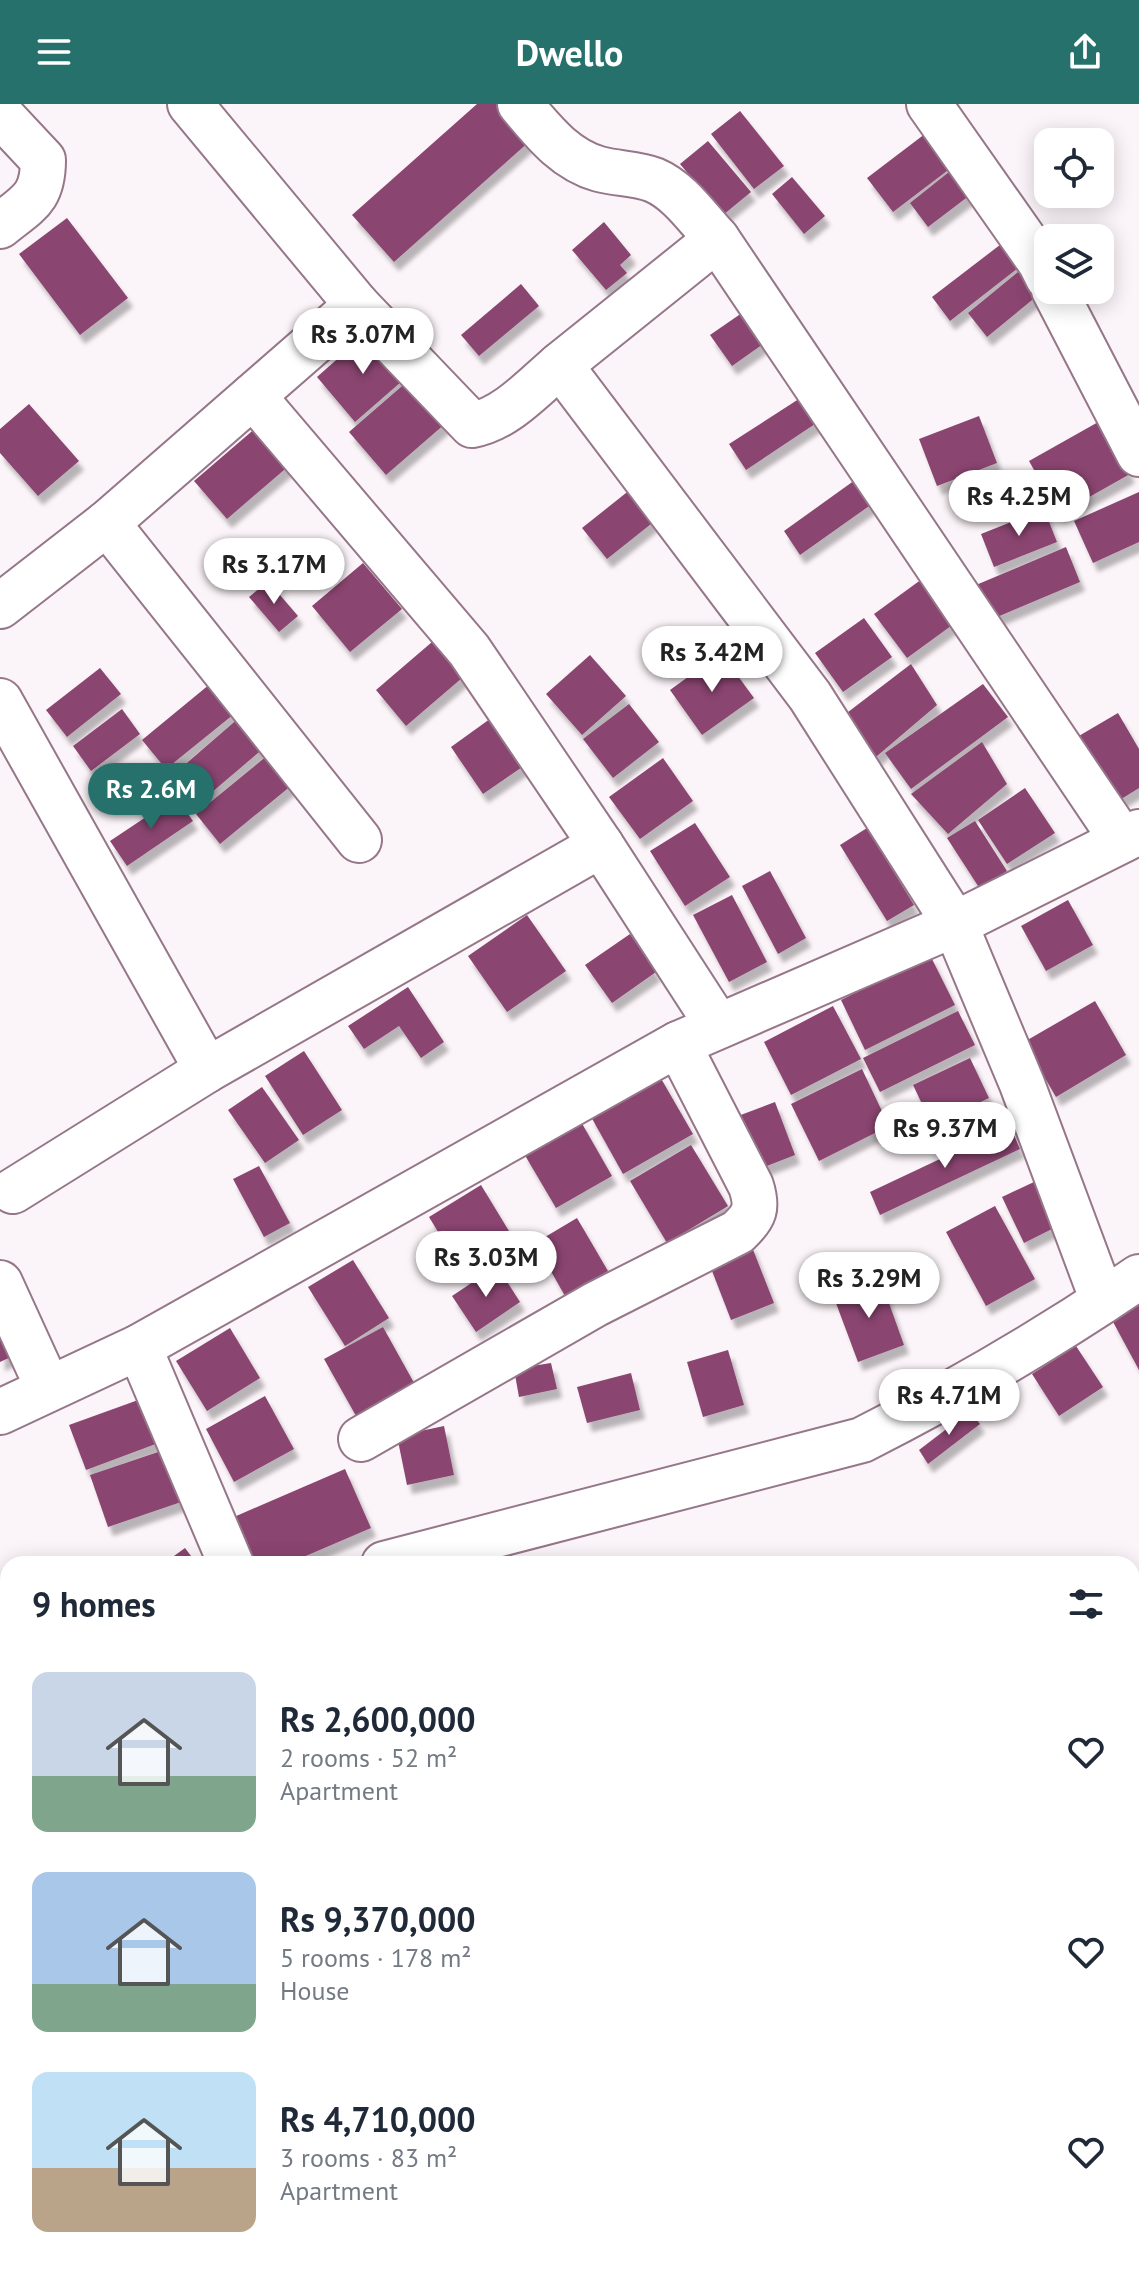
<!DOCTYPE html>
<html lang="en">
<head>
<meta charset="utf-8">
<style>
	:root { --surface:#fff; --page:#f6f6f7; --text:#1f2937; --muted:#747a83; --accent:#27716c }
	body { margin:0; font-family:"PT Sans",sans-serif; background:var(--page); color:var(--text); height:100vh; display:flex; flex-direction:column; font-size:30px; white-space:nowrap }
	* { box-sizing:border-box; margin:0 }
	p { font-size:26px; color:var(--muted) }
	.icon { flex:none; width:44px; height:44px; fill:none; stroke:currentColor; stroke-width:2; stroke-linecap:round; stroke-linejoin:round }
	.map { position:relative; flex:1; overflow:hidden }
	.drawer { position:absolute; left:0px; top:1452px; width:1140px; height:714px; display:flex; flex-direction:column; background:var(--surface); border-radius:24px 24px 0 0; box-shadow:0 4px 20px #0003 }
	.drawer>* { flex:none }
	.buttons { position:absolute; left:1034px; top:24px; display:grid; gap:16px }
	.buttons a { display:grid; place-items:center; width:80px; height:80px; border-radius:16px; background:var(--surface); box-shadow:0 4px 20px #0003; font-size:40px }
	.price { position:absolute; translate:-50% -68px; padding:0 18px; border-radius:28px; background:#fff; color:#222; font-size:26px; line-height:52px; filter:drop-shadow(0 2px 4px #0008) }
	.price::after { content:''; position:absolute; left:50%; top:48px; width:24px; height:18px; margin-left:-12px; background:inherit; clip-path:polygon(0 0,100% 0,50% 100%) }
	.price.current { background:var(--accent); color:#fff }
	ul { padding:0; list-style:none }
	li { display:flex; align-items:center; gap:24px; height:200px; padding:0 32px }
	li span { display:grid; place-items:center; flex:none; width:224px; height:160px; border-radius:16px; color:#555 }
	li>.icon { margin-inline-start:auto }
	span .icon { width:96px; height:96px; fill:#fffc; stroke-width:1 }
	li b { font-size:34px }
	h2 { display:flex; justify-content:space-between; align-items:center; height:96px; padding:0 32px; font-size:34px }
	header { display:flex; justify-content:space-between; align-items:center; height:104px; padding:0 32px; background:var(--accent); color:#fff; font-size:36px; font-weight:600 }
	.map>svg:first-child { display:block }
	.building { fill:#8a4570; filter:url(#shadow) }
	.lines { fill:none; stroke-linecap:round; stroke-linejoin:round }
	.minor-casing { stroke:#967689; stroke-width:48 }
	.minor { stroke:#fff; stroke-width:44 }
</style>
</head>
<body>
<header><svg class="icon" aria-label="menu" viewBox="0 0 24 24"><path d="M4 6h16M4 12h16M4 18h16"/></svg>Dwello<svg class="icon" aria-label="share" viewBox="0 0 24 24"><path d="M12 15V3M7 8l5-5 5 5M5 13v7h14v-7"/></svg></header>
<div class="map">
<svg width="1139" height="2165" viewBox="0 0 1139 2165">
	<defs>
		<filter id="shadow"><feDropShadow dx="5" dy="9" stdDeviation="2" flood-color="#0004"/></filter>
	</defs>
	<rect width="100%" height="100%" fill="#fbf4f8"/>
	<!-- building -->
	<g class="building">
		<path d="M477,0h22l32,36 -137,122 -42,-47z"/>
		<path d="M740,7l44,55 -30,23 -43,-55z"/>
		<path d="M934,23l26,34 -67,51 -26,-34z"/>
		<path d="M708,37l43,51 -28,23 -43,-51z"/>
		<path d="M959,60l19,25 -50,38 -18,-24z"/>
		<path d="M792,73l33,39 -21,18 -32,-40z"/>
		<path d="M67,114l61,80 -48,37 -61,-81z"/>
		<path d="M604,118l27,33 -11,10 7,8 -21,17 -34,-40z"/>
		<path d="M1009,134l18,23 -77,60 -18,-24z"/>
		<path d="M1018,168l19,24 -50,41 -19,-24z"/>
		<path d="M521,180l18,22 -60,50 -18,-21z"/>
		<path d="M752,202l21,31 -41,29 -22,-31z"/>
		<path d="M370,226l39,45 -54,47 -38,-45z"/>
		<path d="M409,276l37,43 -60,52 -37,-43z"/>
		<path d="M805,291l16,25 -75,50 -17,-26z"/>
		<path d="M29,300l50,57 -41,35 -38,-43v-24z"/>
		<path d="M979,312l18,47 -60,23 -18,-47z"/>
		<path d="M1100,317l30,53 -71,40 -30,-53z"/>
		<path d="M258,322l33,38 -64,55 -33,-38z"/>
		<path d="M862,371l17,24 -79,56 -16,-24z"/>
		<path d="M631,385l25,31 -49,39 -25,-31z"/>
		<path d="M1139,388v50l-46,21 -19,-42z"/>
		<path d="M1044,405l13,33 -63,25 -13,-33z"/>
		<path d="M1066,443l14,35 -90,38 -14,-35z"/>
		<path d="M363,459l39,46 -52,43 -38,-46z"/>
		<path d="M922,475l33,44 -48,35 -33,-44z"/>
		<path d="M268,477l30,35 -19,16 -30,-35z"/>
		<path d="M864,514l28,39 -49,35 -28,-39z"/>
		<path d="M439,532l30,36 -63,54 -30,-36z"/>
		<path d="M721,549l33,45 -52,37 -32,-45z"/>
		<path d="M590,551l36,41 -44,39 -36,-41z"/>
		<path d="M911,560l26,41 -67,57 -35,-40z"/>
		<path d="M100,564l21,26 -54,43 -21,-27z"/>
		<path d="M210,580l24,30 -68,55 -24,-29z"/>
		<path d="M983,580l25,33 -97,72 -26,-36z"/>
		<path d="M629,600l30,38 -46,36 -30,-39z"/>
		<path d="M122,605l18,25 -49,37 -18,-25z"/>
		<path d="M1118,609l21,36v39l-29,18 -38,-66z"/>
		<path d="M494,612l34,47 -45,31 -32,-47z"/>
		<path d="M240,613l25,30 -67,57 -25,-29z"/>
		<path d="M982,638l25,42 -59,50 -37,-40z"/>
		<path d="M268,651l24,30 -72,59 -24,-30z"/>
		<path d="M663,654l30,43 -53,38 -31,-42z"/>
		<path d="M1025,684l30,45 -48,31 -29,-44z"/>
		<path d="M176,693l17,24 -66,45 -17,-25z"/>
		<path d="M975,717l32,50 -27,18 -33,-51z"/>
		<path d="M695,719l35,54 -45,29 -35,-55z"/>
		<path d="M867,724l47,77 -27,16 -47,-76z"/>
		<path d="M770,767l36,67 -28,16 -36,-68z"/>
		<path d="M732,791l35,67 -38,20 -36,-67z"/>
		<path d="M1068,796l25,45 -47,26 -25,-45z"/>
		<path d="M527,811l39,56 -59,41 -39,-56z"/>
		<path d="M630,830l26,38 -44,31 -27,-38z"/>
		<path d="M930,851l25,50 -90,45 -24,-50z"/>
		<path d="M408,883l36,55 -23,16 -22,-32 -35,23 -16,-23z"/>
		<path d="M1095,897l31,54 -70,42 -32,-55z"/>
		<path d="M833,902l28,53 -70,36 -27,-53z"/>
		<path d="M958,907l17,34 -95,47 -17,-34z"/>
		<path d="M304,947l38,59 -39,25 -38,-59z"/>
		<path d="M970,954l19,40 -57,27 -19,-40z"/>
		<path d="M862,965l27,57 -70,35 -28,-57z"/>
		<path d="M659,971l34,59 -70,40 -33,-59z"/>
		<path d="M262,983l37,53 -34,23 -37,-53z"/>
		<path d="M775,998l20,53 -36,14 -21,-53z"/>
		<path d="M580,1016l32,56 -56,32 -33,-56z"/>
		<path d="M1010,1022l10,23 -140,66 -10,-23z"/>
		<path d="M691,1041l37,61 -61,37 -37,-62z"/>
		<path d="M259,1062l31,57 -26,14 -31,-58z"/>
		<path d="M1034,1078l22,45 -32,16 -22,-46z"/>
		<path d="M481,1081l37,61 -52,32 -37,-61z"/>
		<path d="M995,1102l40,73 -49,27 -40,-74z"/>
		<path d="M577,1114l31,53 -43,25 -30,-53z"/>
		<path d="M750,1138l24,61 -43,17 -24,-62z"/>
		<path d="M353,1156l36,58 -44,28 -37,-59z"/>
		<path d="M497,1162l23,36 -44,30 -24,-36z"/>
		<path d="M880,1174l24,67 -46,17 -25,-67z"/>
		<path d="M1139,1201v65l-27,-50z"/>
		<path d="M383,1223l35,63 -58,33 -36,-64z"/>
		<path d="M230,1224l30,50 -53,33 -31,-50z"/>
		<path d="M0,1231l11,22 -11,5z"/>
		<path d="M1076,1242l27,41 -44,29 -27,-42z"/>
		<path d="M728,1246l16,55 -41,12 -16,-55z"/>
		<path d="M551,1259l6,26 -38,8 -5,-28z"/>
		<path d="M631,1269l9,37 -53,13 -10,-36z"/>
		<path d="M152,1291l17,44 -83,31 -17,-45z"/>
		<path d="M265,1292l29,53 -60,33 -28,-53z"/>
		<path d="M970,1307l10,13 -52,40 -9,-14z"/>
		<path d="M444,1322l10,49 -47,10 -10,-49z"/>
		<path d="M167,1345l17,52 -76,26 -18,-52z"/>
		<path d="M345,1365l26,59 -84,36h-33l-20,-47z"/>
		<path d="M185,1444l12,16h-34z"/>
		<path d="M1139,1972v59l-3,1 -4,-9v-48z"/>
		<path d="M1139,2066v63l-7,-17v-43z"/>
		<path d="M926,2158h31l-17,7h-12z"/>
	</g>
	<g class="lines">
		<!-- minor casing -->
		<g class="minor-casing">
			<g id="minor">
				<path d="M190,0l167,201 115,120c34,-6 62,-38 88,-60l250,331 145,228 67,160 81,217"/>
				<path d="M520,0c23,27 44,55 79,65 18,5 38,4 55,11 26,11 44,39 63,59l405,601"/>
				<path d="M929,0l111,158 8,16"/>
				<path d="M0,10l43,46c0,39 -15,43 -43,66"/>
				<path d="M1054,186l85,164"/>
				<path d="M560,261l157,-126"/>
				<path d="M253,292l216,254 132,195 117,181"/>
				<path d="M107,419l252,317"/>
				<path d="M0,502l107,-83 250,-218"/>
				<path d="M0,597l207,369"/>
				<path d="M13,1087l194,-121 394,-225"/>
				<path d="M0,1179l48,105"/>
				<path d="M139,1243l92,217"/>
				<path d="M0,1308l139,-65 539,-303 277,-120 184,-92"/>
				<path d="M361,1335l235,-135 142,-72c17,-16 20,-24 13,-46l-73,-142"/>
				<path d="M384,1460l478,-124c95,-48 189,-103 277,-163"/>
				<path d="M584,2158l3,7"/>
				<path d="M829,2158l3,7"/>
			</g>
		</g>
		<!-- minor -->
		<use href="#minor" class="minor"/>
	</g>
</svg>
<div class="buttons">
<a><svg class="icon" aria-label="locate" viewBox="0 0 24 24"><circle cx="12" cy="12" r="6"/><path d="M12 2v4M12 18v4M2 12h4M18 12h4"/></svg></a>
<a><svg class="icon" aria-label="layers" viewBox="0 0 24 24"><path d="M12 4l9 5-9 5-9-5zM3 14l9 5 9-5"/></svg></a>
</div>
<b class="price" style="left:363px;top:272px">Rs 3.07M</b>
<b class="price" style="left:1019px;top:434px">Rs 4.25M</b>
<b class="price" style="left:274px;top:502px">Rs 3.17M</b>
<b class="price" style="left:712px;top:590px">Rs 3.42M</b>
<b class="price current" style="left:151px;top:727px">Rs 2.6M</b>
<b class="price" style="left:945px;top:1066px">Rs 9.37M</b>
<b class="price" style="left:486px;top:1195px">Rs 3.03M</b>
<b class="price" style="left:869px;top:1216px">Rs 3.29M</b>
<b class="price" style="left:949px;top:1333px">Rs 4.71M</b>
<section class="drawer">
<h2>9 homes<svg class="icon" aria-label="filters" viewBox="0 0 24 24"><path d="M4 7h16M4 17h16"/><circle cx="9" cy="7" r="2"/><circle cx="15" cy="17" r="2"/></svg></h2>
<ul>
<li><span style="background:linear-gradient(#c9d6e8 65%,#7fa58c 0)"><svg class="icon" aria-label="home" viewBox="0 0 24 24"><path d="M3 11l9-7 9 7M6 9v11h12V9"/></svg></span><div><b>Rs 2,600,000</b><p>2 rooms · 52 m²</p><p>Apartment</p></div><svg class="icon" aria-label="heart" viewBox="0 0 24 24"><path d="M12 20l-8-8c-3-5 5-10 8-4 3-6 11-1 8 4z"/></svg></li>
<li><span style="background:linear-gradient(#a9c7e8 70%,#7fa58c 0)"><svg class="icon" aria-label="home" viewBox="0 0 24 24"><path d="M3 11l9-7 9 7M6 9v11h12V9"/></svg></span><div><b>Rs 9,370,000</b><p>5 rooms · 178 m²</p><p>House</p></div><svg class="icon" aria-label="heart" viewBox="0 0 24 24"><path d="M12 20l-8-8c-3-5 5-10 8-4 3-6 11-1 8 4z"/></svg></li>
<li><span style="background:linear-gradient(#bfe0f5 60%,#b9a48a 0)"><svg class="icon" aria-label="home" viewBox="0 0 24 24"><path d="M3 11l9-7 9 7M6 9v11h12V9"/></svg></span><div><b>Rs 4,710,000</b><p>3 rooms · 83 m²</p><p>Apartment</p></div><svg class="icon" aria-label="heart" viewBox="0 0 24 24"><path d="M12 20l-8-8c-3-5 5-10 8-4 3-6 11-1 8 4z"/></svg></li>
</ul>
</section>
</div>
</body>
</html>
